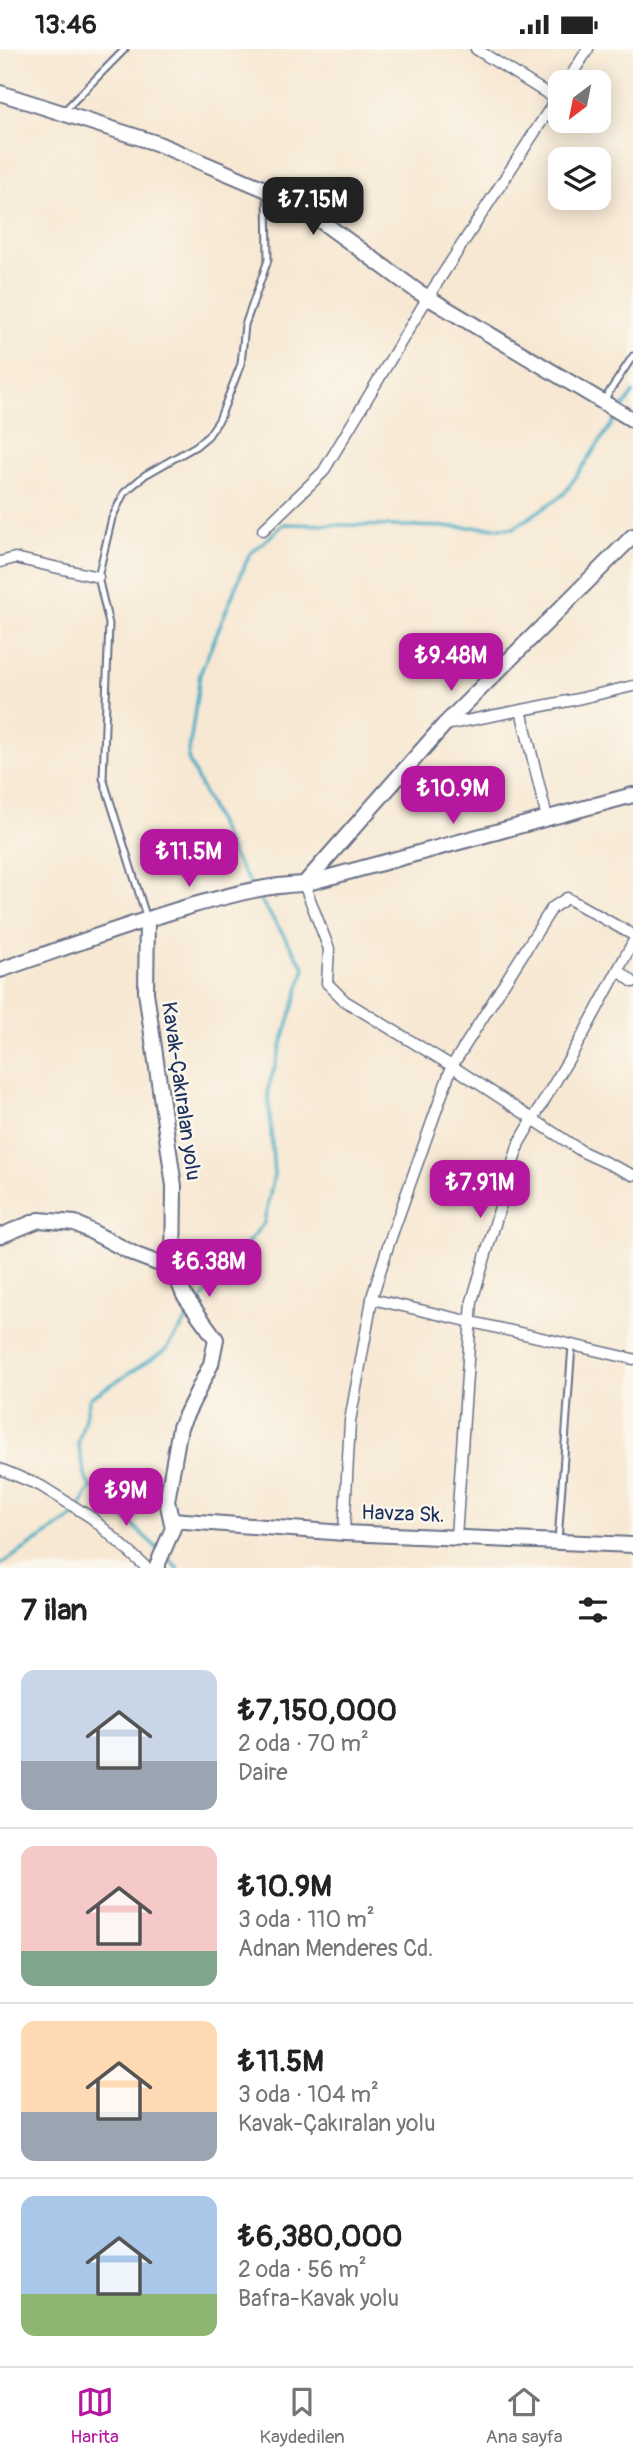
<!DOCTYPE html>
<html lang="tr">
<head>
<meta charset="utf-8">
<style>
	:root { --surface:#fff; --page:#f2f2f2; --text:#222; --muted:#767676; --line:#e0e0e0; --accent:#b5179e }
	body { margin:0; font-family:Pangolin,sans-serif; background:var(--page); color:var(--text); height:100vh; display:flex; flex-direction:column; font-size:26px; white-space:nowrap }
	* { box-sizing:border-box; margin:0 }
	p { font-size:23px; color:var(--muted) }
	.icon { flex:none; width:38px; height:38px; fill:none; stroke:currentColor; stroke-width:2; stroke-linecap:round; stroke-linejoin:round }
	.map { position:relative; height:1519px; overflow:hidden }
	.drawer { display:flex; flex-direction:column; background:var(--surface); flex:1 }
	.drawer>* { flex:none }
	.needle { width:46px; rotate:212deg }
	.buttons { position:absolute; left:548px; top:21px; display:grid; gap:14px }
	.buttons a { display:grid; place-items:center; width:63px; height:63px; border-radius:14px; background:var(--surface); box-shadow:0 4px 18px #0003; font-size:35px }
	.price { position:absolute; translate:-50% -60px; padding:0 16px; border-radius:14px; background:var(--accent); color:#fff; font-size:23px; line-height:46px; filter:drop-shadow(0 2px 4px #0008) }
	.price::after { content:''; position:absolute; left:50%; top:42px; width:21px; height:16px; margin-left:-10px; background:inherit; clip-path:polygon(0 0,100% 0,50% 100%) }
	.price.on { background:#222; color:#fff }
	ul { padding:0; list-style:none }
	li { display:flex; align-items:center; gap:21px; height:175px; padding:0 21px }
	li+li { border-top:2px solid var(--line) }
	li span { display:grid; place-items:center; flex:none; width:196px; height:140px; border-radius:14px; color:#555 }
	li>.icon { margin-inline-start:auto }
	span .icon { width:84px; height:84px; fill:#fffc; stroke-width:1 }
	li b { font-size:30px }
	h2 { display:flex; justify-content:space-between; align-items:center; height:84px; padding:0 21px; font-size:30px }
	.status { display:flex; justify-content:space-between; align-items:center; height:49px; padding:0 35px; background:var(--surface); direction:ltr }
	.status svg { height:19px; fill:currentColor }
	.tab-bar { display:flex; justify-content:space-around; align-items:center; height:98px; border-top:2px solid var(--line); background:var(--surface); font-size:19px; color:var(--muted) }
	.tab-bar a { display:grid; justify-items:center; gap:4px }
	.tab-bar .on { color:var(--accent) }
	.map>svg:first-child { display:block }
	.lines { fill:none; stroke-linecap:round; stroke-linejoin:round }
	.stream { stroke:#45acc5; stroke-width:3.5 }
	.lane-casing { stroke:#687087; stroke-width:9 }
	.street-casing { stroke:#687087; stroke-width:13 }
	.secondary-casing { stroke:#687087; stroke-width:18 }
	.lane { stroke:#fff; stroke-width:5 }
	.street { stroke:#fff; stroke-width:10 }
	.secondary { stroke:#fff; stroke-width:14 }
	.labels { text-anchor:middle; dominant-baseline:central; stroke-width:5; stroke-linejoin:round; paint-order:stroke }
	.street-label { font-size:21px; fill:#1b2f5e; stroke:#fbf7ec }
</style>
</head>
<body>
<div class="status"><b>13:46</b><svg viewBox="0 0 49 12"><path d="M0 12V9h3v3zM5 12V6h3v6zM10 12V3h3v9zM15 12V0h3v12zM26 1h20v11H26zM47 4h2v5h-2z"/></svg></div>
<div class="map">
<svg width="633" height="1519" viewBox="0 0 633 1519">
	<rect width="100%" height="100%" fill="#fbf7ec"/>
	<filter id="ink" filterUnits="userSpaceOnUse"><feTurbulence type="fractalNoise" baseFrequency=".0143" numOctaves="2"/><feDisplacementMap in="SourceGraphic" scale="14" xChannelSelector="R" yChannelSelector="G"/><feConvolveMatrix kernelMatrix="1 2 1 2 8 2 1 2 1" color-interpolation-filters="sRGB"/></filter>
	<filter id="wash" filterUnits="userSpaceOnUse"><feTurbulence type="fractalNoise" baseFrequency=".00686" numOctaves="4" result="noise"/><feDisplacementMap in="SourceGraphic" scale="28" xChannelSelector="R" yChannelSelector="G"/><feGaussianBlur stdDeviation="1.57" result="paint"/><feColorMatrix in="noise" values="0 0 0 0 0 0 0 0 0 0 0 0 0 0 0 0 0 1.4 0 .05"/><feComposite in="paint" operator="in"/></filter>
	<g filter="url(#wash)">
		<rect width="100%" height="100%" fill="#f7e8d3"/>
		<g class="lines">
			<!-- stream -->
			<g class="stream">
				<path d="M622,360l11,-16"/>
				<path d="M252,837l-19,-30 -45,-97 12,-85 49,-119 35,-31 230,4 50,-34 54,-79"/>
				<path d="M196,1257l68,-83 10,-48 -6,-86 37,-121 -49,-75"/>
				<path d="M159,1501l-72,-68 -9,-38 12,-46 76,-48 26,-38"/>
				<path d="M165,1506l13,13"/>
				<path d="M0,1516l76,-50 15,-28"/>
			</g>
		</g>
	</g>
	<g filter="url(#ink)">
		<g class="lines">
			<!-- lane casing -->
			<g class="lane-casing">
				<g id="lane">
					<path d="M63,63l62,-63"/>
					<path d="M604,351l29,-44"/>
					<path d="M147,870l-44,-141 6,-154 -11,-47 14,-59 12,-25 21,-18 51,-29 12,-10 11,-16 22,-56 4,-39 23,-65 -1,-67"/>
					<path d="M558,1492l14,-196"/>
				</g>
			</g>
			<!-- street casing -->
			<g class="street-casing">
				<g id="street">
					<path d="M476,0l80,50"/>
					<path d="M567,33l21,-33"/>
					<path d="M263,481l60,-58 105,-175 132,-204"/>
					<path d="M0,513l15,-4 83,19"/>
					<path d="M521,661l26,108"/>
					<path d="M445,676l128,-25 60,-14"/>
					<path d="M304,835l25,65 -2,34 18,18 107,65 131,86 50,23"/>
					<path d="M618,921l15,12"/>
					<path d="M372,1250l261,60"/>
					<path d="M0,1420l41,17 51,32 55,50"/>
					<path d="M344,1484l6,-112 23,-127 16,-51 63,-177 100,-158 15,-10 66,37"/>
					<path d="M456,1488l16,-236 47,-158 64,-108 50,-93"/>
				</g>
			</g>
			<!-- secondary casing -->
			<g class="secondary-casing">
				<g id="secondary">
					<path d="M0,44l156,50 111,47 47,26 103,75 216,129"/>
					<path d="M305,834l139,-158 189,-189"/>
					<path d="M147,870l-1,73 28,194 -1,83"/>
					<path d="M0,921c64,-22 128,-46 194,-65 37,-10 72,-20 110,-21l329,-89"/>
					<path d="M0,1187l39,-16 36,3 61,32 37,14 11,26 32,44 -5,25 -31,63 -13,74 6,27 -17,40"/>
					<path d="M172,1471l172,13 289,12"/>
				</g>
			</g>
			<!-- lane -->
			<use href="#lane" class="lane"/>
			<!-- street -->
			<use href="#street" class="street"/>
			<!-- secondary -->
			<use href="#secondary" class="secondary"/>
		</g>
	</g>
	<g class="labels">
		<!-- street labels -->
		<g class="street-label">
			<text transform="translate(181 1042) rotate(82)">Kavak-Çakıralan yolu</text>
			<text transform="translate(403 1465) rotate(2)">Havza Sk.</text>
		</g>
	</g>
</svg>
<div class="buttons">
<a><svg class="needle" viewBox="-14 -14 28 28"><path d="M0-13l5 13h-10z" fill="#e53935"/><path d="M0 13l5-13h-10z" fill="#767676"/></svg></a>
<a><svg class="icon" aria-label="layers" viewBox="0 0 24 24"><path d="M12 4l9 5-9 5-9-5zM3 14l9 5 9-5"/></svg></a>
</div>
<b class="price on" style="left:313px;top:188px">₺7.15M</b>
<b class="price" style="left:451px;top:644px">₺9.48M</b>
<b class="price" style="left:453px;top:777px">₺10.9M</b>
<b class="price" style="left:189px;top:840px">₺11.5M</b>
<b class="price" style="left:480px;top:1171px">₺7.91M</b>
<b class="price" style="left:209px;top:1250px">₺6.38M</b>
<b class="price" style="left:126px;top:1479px">₺9M</b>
</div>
<section class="drawer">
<h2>7 ilan<svg class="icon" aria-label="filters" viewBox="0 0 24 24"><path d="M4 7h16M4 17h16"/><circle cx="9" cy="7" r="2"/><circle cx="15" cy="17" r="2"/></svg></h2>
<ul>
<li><span style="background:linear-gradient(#c9d6e8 65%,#9aa5b1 0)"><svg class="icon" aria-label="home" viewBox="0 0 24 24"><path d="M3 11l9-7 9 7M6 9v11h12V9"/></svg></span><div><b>₺7,150,000</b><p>2 oda · 70 m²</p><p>Daire</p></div></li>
<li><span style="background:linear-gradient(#f6c9c9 75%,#7fa58c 0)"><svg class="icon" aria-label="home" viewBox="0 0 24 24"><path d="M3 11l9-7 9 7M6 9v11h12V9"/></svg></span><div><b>₺10.9M</b><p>3 oda · 110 m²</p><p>Adnan Menderes Cd.</p></div></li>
<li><span style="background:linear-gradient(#ffd9b3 65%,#9aa5b1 0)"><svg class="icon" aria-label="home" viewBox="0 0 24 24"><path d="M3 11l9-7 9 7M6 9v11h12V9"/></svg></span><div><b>₺11.5M</b><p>3 oda · 104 m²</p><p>Kavak-Çakıralan yolu</p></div></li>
<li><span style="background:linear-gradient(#a9c7e8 70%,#8fb573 0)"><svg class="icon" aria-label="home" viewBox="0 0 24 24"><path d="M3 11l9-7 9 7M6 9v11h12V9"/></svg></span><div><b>₺6,380,000</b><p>2 oda · 56 m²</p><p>Bafra-Kavak yolu</p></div></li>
</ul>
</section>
<nav class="tab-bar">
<a class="on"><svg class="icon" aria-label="map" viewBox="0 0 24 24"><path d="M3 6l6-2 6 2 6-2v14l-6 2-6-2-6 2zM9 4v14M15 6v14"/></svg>Harita</a>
<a><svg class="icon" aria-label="saved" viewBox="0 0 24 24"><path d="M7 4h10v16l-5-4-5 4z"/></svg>Kaydedilen</a>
<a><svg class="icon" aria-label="home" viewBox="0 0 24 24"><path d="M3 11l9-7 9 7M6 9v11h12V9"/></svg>Ana sayfa</a>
</nav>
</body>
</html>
